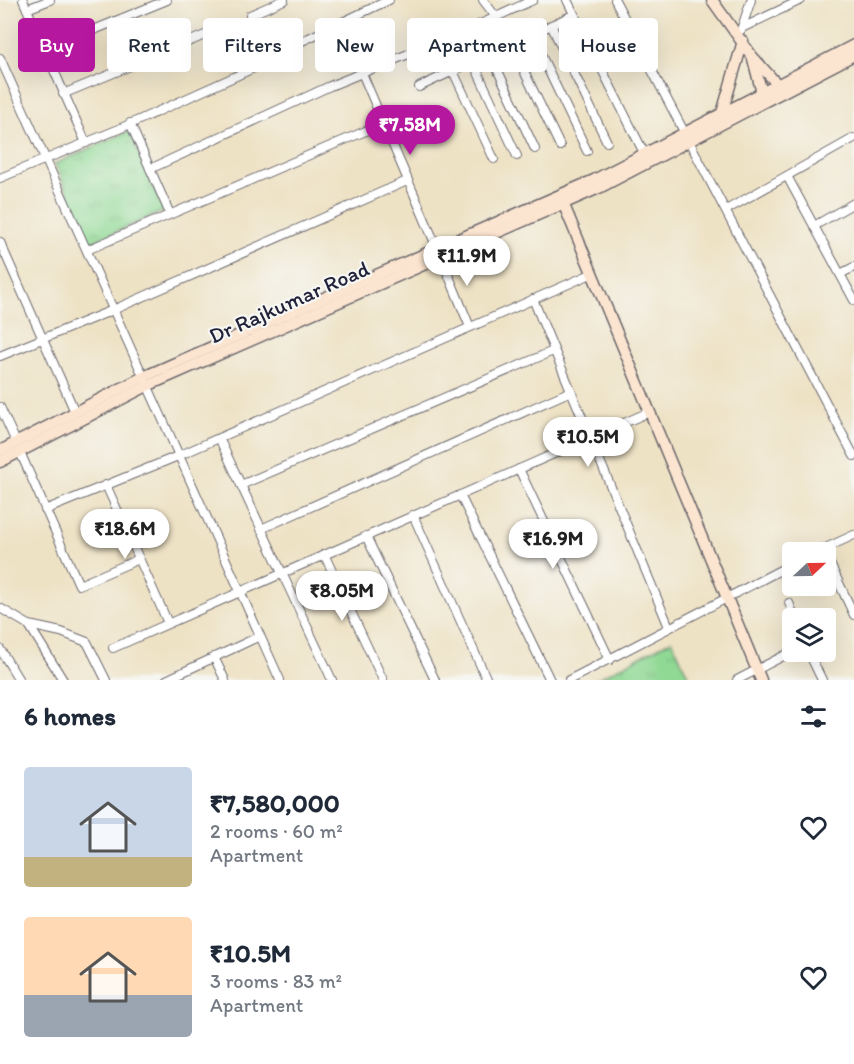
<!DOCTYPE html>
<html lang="en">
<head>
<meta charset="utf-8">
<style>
	:root { --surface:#fff; --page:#f2f2f3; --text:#1f2937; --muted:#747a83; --accent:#b5179e }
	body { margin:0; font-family:Itim,sans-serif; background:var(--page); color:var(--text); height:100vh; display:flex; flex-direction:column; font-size:22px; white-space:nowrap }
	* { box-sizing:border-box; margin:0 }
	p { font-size:20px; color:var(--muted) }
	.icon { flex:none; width:33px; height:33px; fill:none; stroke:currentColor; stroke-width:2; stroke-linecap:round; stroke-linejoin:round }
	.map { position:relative; height:680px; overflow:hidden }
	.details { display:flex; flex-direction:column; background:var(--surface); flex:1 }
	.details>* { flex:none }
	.guide { position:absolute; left:18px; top:18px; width:819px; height:54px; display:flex; gap:12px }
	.needle { width:39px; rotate:68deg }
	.controls { position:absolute; left:782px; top:542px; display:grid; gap:12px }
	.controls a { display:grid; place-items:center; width:54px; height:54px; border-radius:6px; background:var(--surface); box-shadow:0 6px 24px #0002; font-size:30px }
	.price { position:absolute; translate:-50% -51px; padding:0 14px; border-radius:21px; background:#fff; color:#222; font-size:20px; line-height:39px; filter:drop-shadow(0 2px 3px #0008) }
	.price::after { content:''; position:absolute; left:50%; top:36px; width:18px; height:14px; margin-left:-9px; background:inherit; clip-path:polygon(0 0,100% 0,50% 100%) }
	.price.active { background:var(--accent); color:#fff }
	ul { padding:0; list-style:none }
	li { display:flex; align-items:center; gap:18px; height:150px; padding:0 24px }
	li span { display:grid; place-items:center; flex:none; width:168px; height:120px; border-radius:6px; color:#555 }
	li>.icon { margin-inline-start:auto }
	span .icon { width:72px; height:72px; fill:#fffc; stroke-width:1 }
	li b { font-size:26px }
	h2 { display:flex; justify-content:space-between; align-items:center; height:72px; padding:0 24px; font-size:26px }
	.pill { padding:0 21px; border-radius:6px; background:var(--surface); box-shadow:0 6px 24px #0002; font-size:21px; line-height:54px }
	.pill.active { background:var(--accent); color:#fff }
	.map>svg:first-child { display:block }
	.grass { fill:url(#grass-tufts); stroke:#597e68; stroke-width:1.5 }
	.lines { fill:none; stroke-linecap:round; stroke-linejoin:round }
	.street-casing { stroke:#69656b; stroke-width:10 }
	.secondary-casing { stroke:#69656b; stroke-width:13 }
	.street { stroke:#fff; stroke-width:8 }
	.secondary { stroke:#fce5d0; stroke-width:10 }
	.labels { text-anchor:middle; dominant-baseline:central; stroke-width:4.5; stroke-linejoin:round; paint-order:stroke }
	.street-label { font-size:22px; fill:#22223b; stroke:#f6f6f2 }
</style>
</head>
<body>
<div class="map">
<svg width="854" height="680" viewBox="0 0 854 680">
	<defs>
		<pattern id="grass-tufts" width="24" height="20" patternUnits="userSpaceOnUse" patternTransform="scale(1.5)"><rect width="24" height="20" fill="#90d994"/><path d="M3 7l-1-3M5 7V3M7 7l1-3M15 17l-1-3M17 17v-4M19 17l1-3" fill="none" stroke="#7cba80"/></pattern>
	</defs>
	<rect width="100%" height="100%" fill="#f6f6f2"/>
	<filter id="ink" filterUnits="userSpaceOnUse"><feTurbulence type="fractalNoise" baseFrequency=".0167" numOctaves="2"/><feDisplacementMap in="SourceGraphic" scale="12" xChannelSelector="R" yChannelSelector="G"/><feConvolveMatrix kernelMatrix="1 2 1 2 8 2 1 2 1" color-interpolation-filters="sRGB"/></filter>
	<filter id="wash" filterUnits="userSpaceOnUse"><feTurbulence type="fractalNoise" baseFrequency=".008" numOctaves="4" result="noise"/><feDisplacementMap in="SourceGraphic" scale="24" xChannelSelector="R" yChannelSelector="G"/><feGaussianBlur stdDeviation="1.35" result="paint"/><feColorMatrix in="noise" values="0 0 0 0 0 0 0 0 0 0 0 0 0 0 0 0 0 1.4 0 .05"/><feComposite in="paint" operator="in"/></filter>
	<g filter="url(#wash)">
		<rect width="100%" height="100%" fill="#eee2c5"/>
		<!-- grass -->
		<g class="grass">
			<path d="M129,131l35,80 -74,32 -35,-79z"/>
			<path d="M672,640l18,40h-95z"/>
		</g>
	</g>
	<g filter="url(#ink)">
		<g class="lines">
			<!-- street casing -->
			<g class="street-casing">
				<g id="street">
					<path d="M23,0l63,143"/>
					<path d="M483,0l13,17"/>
					<path d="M567,0l77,153"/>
					<path d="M615,0l239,456"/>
					<path d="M27,9l23,-9"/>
					<path d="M250,15l34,-15"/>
					<path d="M551,25l56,117"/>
					<path d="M742,28l59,-28"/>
					<path d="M741,30l10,-30"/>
					<path d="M531,34l56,117"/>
					<path d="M298,43l91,-43"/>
					<path d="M511,44l49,102"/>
					<path d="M45,50l122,-50"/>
					<path d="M490,54l45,95"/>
					<path d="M0,58l280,622"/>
					<path d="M473,62l44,94"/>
					<path d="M453,71l41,88"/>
					<path d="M362,73l75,175"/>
					<path d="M419,87l156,-73"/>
					<path d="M63,94l166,-69"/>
					<path d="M130,123l40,91"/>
					<path d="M150,169l180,-83 142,-58 61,-28"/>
					<path d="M787,176l67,124"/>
					<path d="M0,178l119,-49 157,-71"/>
					<path d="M726,210l128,-72"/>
					<path d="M814,226l40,-23"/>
					<path d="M0,242l75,170"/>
					<path d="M87,250l295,-126"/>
					<path d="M441,257l29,70"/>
					<path d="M840,274l14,-7"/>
					<path d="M533,299l136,328"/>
					<path d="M0,356l113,-46 294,-129"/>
					<path d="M0,407l16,35"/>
					<path d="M219,438l113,242"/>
					<path d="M20,452l59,133 60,-26"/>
					<path d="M519,469l91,191"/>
					<path d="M106,485l62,138"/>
					<path d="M241,485l312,-134"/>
					<path d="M460,495l90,185"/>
					<path d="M45,510l133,-54 413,-182"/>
					<path d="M413,515l74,165"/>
					<path d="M261,529l310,-138"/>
					<path d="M366,536l69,144"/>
					<path d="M823,549l31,66"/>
					<path d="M817,552l37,-17"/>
					<path d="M324,554l59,126"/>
					<path d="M789,603l6,15"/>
					<path d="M0,608l29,17 32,7 26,10 19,38"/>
					<path d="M29,625l34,55"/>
					<path d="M113,648l536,-236"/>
					<path d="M0,649l19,31"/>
					<path d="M808,651l14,29"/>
					<path d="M214,657l11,23"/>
					<path d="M166,680l94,-44"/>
					<path d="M569,680l223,-116"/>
					<path d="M737,680l56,-29"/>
				</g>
			</g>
			<!-- secondary casing -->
			<g class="secondary-casing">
				<g id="secondary">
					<path d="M712,0l40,56 25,28 3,6"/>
					<path d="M753,59l10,38"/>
					<path d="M724,116l-2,-3 21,-72"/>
					<path d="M561,198l200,482"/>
					<path d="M0,451l143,-74 451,-197 260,-135"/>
					<path d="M0,462l147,-76 452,-198 255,-133"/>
				</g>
			</g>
			<!-- street -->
			<use href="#street" class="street"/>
			<!-- secondary -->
			<use href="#secondary" class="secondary"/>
		</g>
	</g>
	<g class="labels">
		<!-- street labels -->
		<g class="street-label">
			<text transform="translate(289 302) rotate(-24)">Dr Rajkumar Road</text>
		</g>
	</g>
</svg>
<div class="controls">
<a><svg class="needle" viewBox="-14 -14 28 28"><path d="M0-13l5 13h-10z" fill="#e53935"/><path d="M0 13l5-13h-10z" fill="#747a83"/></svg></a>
<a><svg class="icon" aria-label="layers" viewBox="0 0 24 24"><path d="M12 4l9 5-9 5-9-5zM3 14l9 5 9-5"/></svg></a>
</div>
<b class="price active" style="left:410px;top:156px">₹7.58M</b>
<b class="price" style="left:467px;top:287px">₹11.9M</b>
<b class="price" style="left:588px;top:468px">₹10.5M</b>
<b class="price" style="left:125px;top:560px">₹18.6M</b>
<b class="price" style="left:553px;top:570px">₹16.9M</b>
<b class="price" style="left:342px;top:622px">₹8.05M</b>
<div class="guide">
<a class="pill active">Buy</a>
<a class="pill">Rent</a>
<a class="pill">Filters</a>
<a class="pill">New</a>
<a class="pill">Apartment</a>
<a class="pill">House</a>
</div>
</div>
<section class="details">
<h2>6 homes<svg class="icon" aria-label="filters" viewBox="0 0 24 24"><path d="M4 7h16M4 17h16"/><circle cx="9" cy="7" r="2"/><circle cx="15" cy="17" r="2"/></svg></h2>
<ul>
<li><span style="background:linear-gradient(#c9d6e8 75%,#c2b280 0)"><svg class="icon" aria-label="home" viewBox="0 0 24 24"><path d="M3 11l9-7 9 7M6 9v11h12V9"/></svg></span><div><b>₹7,580,000</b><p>2 rooms · 60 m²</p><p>Apartment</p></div><svg class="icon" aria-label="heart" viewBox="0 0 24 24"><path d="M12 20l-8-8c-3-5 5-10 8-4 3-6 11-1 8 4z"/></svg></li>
<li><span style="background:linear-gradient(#ffd9b3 65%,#9aa5b1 0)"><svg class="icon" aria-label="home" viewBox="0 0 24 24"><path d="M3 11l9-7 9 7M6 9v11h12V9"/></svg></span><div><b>₹10.5M</b><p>3 rooms · 83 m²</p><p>Apartment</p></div><svg class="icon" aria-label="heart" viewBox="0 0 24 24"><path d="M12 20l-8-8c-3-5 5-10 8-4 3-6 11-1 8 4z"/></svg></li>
</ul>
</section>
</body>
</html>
